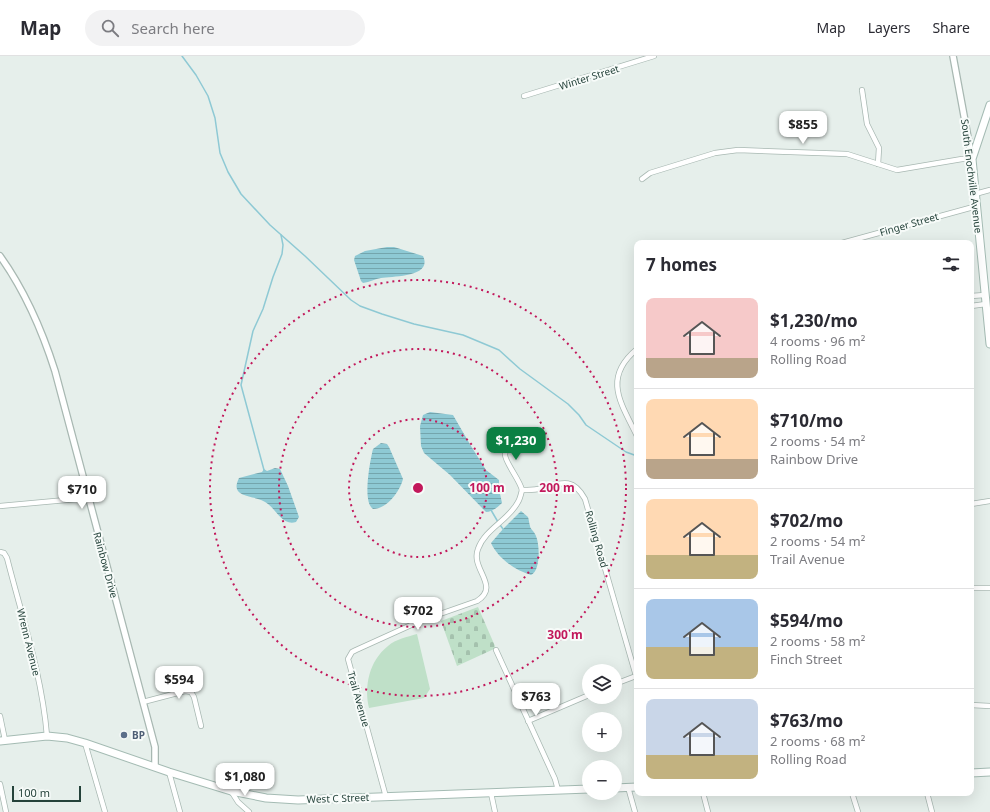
<!DOCTYPE html>
<html lang="en">
<head>
<meta charset="utf-8">
<style>
	:root { --surface:#fff; --page:#f2f2f3; --text:#2b2b33; --muted:#7c7c81; --line:#e1e1e2; --accent:#0b8043 }
	body { margin:0; font-family:"Noto Sans",sans-serif; background:var(--page); color:var(--text); height:100vh; display:flex; flex-direction:column; font-size:15px; white-space:nowrap }
	* { box-sizing:border-box; margin:0 }
	p { font-size:13px; color:var(--muted) }
	.icon { flex:none; width:22px; height:22px; fill:none; stroke:currentColor; stroke-width:2; stroke-linecap:round; stroke-linejoin:round }
	.map { position:relative; flex:1; overflow:hidden }
	.side { position:absolute; left:634px; top:184px; width:340px; height:556px; display:flex; flex-direction:column; background:var(--surface); border-radius:8px; box-shadow:0 4px 16px #0002 }
	.side>* { flex:none }
	.controls { position:absolute; left:582px; top:608px; display:grid; gap:8px }
	.controls a { display:grid; place-items:center; width:40px; height:40px; border-radius:50%; background:var(--surface); box-shadow:0 4px 16px #0002; font-size:20px }
	.scale { position:absolute; left:12px; bottom:10px; width:69px; box-sizing:border-box; padding-left:4px; border:2px solid #24423a; border-top:0; font-size:11px; line-height:14px; white-space:nowrap; color:#24423a; -webkit-text-stroke:3px #f7fbf9; paint-order:stroke }
	.price { position:absolute; translate:-50% -34px; padding:0 9px; border-radius:8px; background:#fff; color:#222; font-size:13px; line-height:26px; filter:drop-shadow(0 1px 2px #0008) }
	.price::after { content:''; position:absolute; left:50%; top:24px; width:12px; height:9px; margin-left:-6px; background:inherit; clip-path:polygon(0 0,100% 0,50% 100%) }
	.price.active { background:var(--accent); color:#fff }
	ul { padding:0; list-style:none }
	li { display:flex; align-items:center; gap:12px; height:100px; padding:0 12px }
	li+li { border-top:1px solid var(--line) }
	li span { display:grid; place-items:center; flex:none; width:112px; height:80px; border-radius:8px; color:#555 }
	li>.icon { margin-inline-start:auto }
	span .icon { width:48px; height:48px; fill:#fffc; stroke-width:1 }
	li b { font-size:17px }
	h2 { display:flex; justify-content:space-between; align-items:center; height:48px; padding:0 12px; font-size:17px }
	header { display:flex; align-items:center; gap:24px; box-sizing:border-box; height:56px; padding:0 20px; background:var(--surface); border-bottom:1px solid var(--line) }
	header strong { font-size:19px }
	nav { display:flex; gap:22px; margin-inline-start:auto; font-size:14px }
	.search { width:280px; height:36px; background:var(--page); display:flex; align-items:center; gap:10px; box-sizing:border-box; padding:0 14px; border-radius:22px; color:var(--muted); font-size:15px }
	.map>svg:first-child { display:block }
	.cemetery { fill:url(#cemetery-stones) }
	.garden { fill:#bfe0c8 }
	.water { fill:url(#water-rules) }
	.lines { fill:none; stroke-linecap:round; stroke-linejoin:round }
	.stream { stroke:#8ec9d4; stroke-width:1.5 }
	.minor-casing { stroke:#a8b8b2; stroke-width:6 }
	.tertiary-casing { stroke:#a8b8b2; stroke-width:8 }
	.secondary-casing { stroke:#a4bbb3; stroke-width:9 }
	.minor { stroke:#fff; stroke-width:4.5 }
	.tertiary { stroke:#fff; stroke-width:5.5 }
	.secondary { stroke:#fff; stroke-width:7 }
	.ring { fill:none; stroke:#c2185b; stroke-width:2; stroke-dasharray:2 4 }
	.service-dot { fill:#5c6f8a; stroke:#f7fbf9; stroke-width:1.5 }
	.labels { text-anchor:middle; dominant-baseline:central; stroke-width:4; stroke-linejoin:round; paint-order:stroke }
	.street-label { font-size:10px; fill:#24423a; stroke:#f7fbf9 }
	.service-label { font-size:10px; font-weight:bold; fill:#4e5e75; stroke:#f7fbf9; text-anchor:start }
	.centre { fill:#c2185b; stroke:#f7fbf9; stroke-width:2 }
	.ring-label { font-size:12px; text-anchor:middle; font-weight:bold; fill:#c2185b; stroke:#f7fbf9; stroke-width:4; stroke-linejoin:round; paint-order:stroke }
</style>
</head>
<body>
<header>
<strong>Map</strong>
<div class="search"><svg class="icon" aria-label="search" viewBox="0 0 24 24"><circle cx="10" cy="10" r="6"/><path d="M15 15l6 6"/></svg>Search here</div>
<nav><a>Map</a><a>Layers</a><a>Share</a></nav>
</header>
<div class="map">
<svg width="990" height="756" viewBox="0 0 990 756">
	<defs>
		<pattern id="cemetery-stones" width="16" height="16" patternUnits="userSpaceOnUse"><rect width="16" height="16" fill="#bfe0c8"/><path d="M2 7V4a2 2 0 0 1 4 0v3zM10 15v-3a2 2 0 0 1 4 0v3z" fill="#a4c1ad"/></pattern>
		<pattern id="water-rules" width="6" height="5" patternUnits="userSpaceOnUse"><rect width="6" height="5" fill="#8ec9d4"/><path d="M0 2.5h6" fill="none" stroke="#74a5ad"/></pattern>
	</defs>
	<rect width="100%" height="100%" fill="#e6efeb"/>
	<!-- cemetery -->
	<path class="cemetery" d="M478,551l17,39 -1,3 -37,17 -16,-45z"/>
	<!-- garden -->
	<path class="garden" d="M417,578l13,55 -6,9 -55,10c-5,-22 0,-47 19,-62 8,-7 19,-9 29,-12z"/>
	<!-- water -->
	<g class="water">
		<path d="M387,191h7l29,9c10,21 -30,20 -42,22 -6,1 -11,4 -18,5l-2,-2 -7,-21 1,-4 10,-5z"/>
		<path d="M430,356l23,3 18,31 15,24 13,10v9l3,14c-4,4 -10,9 -16,9l-36,-37 -26,-22 -3,-7 -1,-20 3,-11z"/>
		<path d="M381,387l6,1 2,3 14,32c-3,12 -16,30 -30,30 -11,-7 -3,-48 0,-60z"/>
		<path d="M275,412l5,1 8,17 11,31 -3,5c-13,4 -19,-11 -28,-18 -11,-10 -40,-4 -29,-26l23,-6 2,-3 3,2z"/>
		<path d="M521,455l7,6c1,3 1,6 2,9 0,3 4,5 5,8 5,8 6,37 -4,41 -17,-5 -33,-17 -40,-32l12,-14z"/>
	</g>
	<g class="lines">
		<!-- stream -->
		<g class="stream">
			<path d="M182,0l14,19 12,21 7,22 5,35 8,19 13,22 29,31 35,31 46,44 9,6 22,8 32,10 49,11 36,15 21,19 48,35 11,11 7,10 40,27 11,4"/>
			<path d="M264,414l-23,-85 12,-54 10,-22 10,-32 9,-23 1,-9 -2,-10"/>
			<path d="M491,454l7,12 5,7"/>
		</g>
		<!-- minor casing -->
		<g class="minor-casing">
			<g id="minor">
				<path d="M862,34l5,34 12,24 -1,16"/>
				<path d="M524,40l130,-40"/>
				<path d="M642,123l8,-6 65,-20 23,-3 109,4 50,16 65,-11h10"/>
				<path d="M975,138l15,-4"/>
				<path d="M842,187l135,-37"/>
				<path d="M971,240l14,-1"/>
				<path d="M971,250l15,-2"/>
				<path d="M637,293c-35,29 -16,54 0,87"/>
				<path d="M522,434c6,0 11,0 16,-1 21,-5 34,-14 47,10l51,177 -21,8"/>
				<path d="M522,434c-2,-10 -18,-29 -17,-36 0,-1 2,-6 3,-7l7,-4 20,-3"/>
				<path d="M971,448l19,-3"/>
				<path d="M0,450l88,-8"/>
				<path d="M0,496l4,1 3,5c15,59 35,117 40,178"/>
				<path d="M971,532h19"/>
				<path d="M496,594l59,129 3,11"/>
				<path d="M143,646l42,-11 6,1 3,5 7,29"/>
				<path d="M971,649l19,1"/>
				<path d="M0,660l5,24"/>
				<path d="M528,665l61,-26"/>
				<path d="M85,687l20,69"/>
				<path d="M169,716l11,40"/>
				<path d="M0,728l6,28"/>
				<path d="M628,731l7,25"/>
				<path d="M231,735l7,11 11,10"/>
				<path d="M491,737l4,19"/>
				<path d="M703,737l5,19"/>
				<path d="M852,737l6,19"/>
				<path d="M927,737l5,19"/>
				<path d="M386,741l-38,-138 4,-7 4,-2 64,-29 57,-20c24,-15 -7,-32 1,-52 7,-20 31,-29 40,-47 2,-3 3,-8 4,-12"/>
			</g>
		</g>
		<!-- tertiary casing -->
		<g class="tertiary-casing">
			<g id="tertiary">
				<path d="M953,0l19,103"/>
				<path d="M0,200c25,35 42,74 55,115l100,376v20"/>
			</g>
		</g>
		<!-- secondary casing -->
		<g class="secondary-casing">
			<g id="secondary">
				<path d="M990,49l-18,54 18,185"/>
				<path d="M0,685l47,-5 20,2 18,5 84,29 62,19 35,7 32,2 291,-11"/>
				<path d="M971,717l19,-1"/>
				<path d="M615,732l22,-1"/>
			</g>
		</g>
		<!-- minor -->
		<use href="#minor" class="minor"/>
		<!-- tertiary -->
		<use href="#tertiary" class="tertiary"/>
		<!-- secondary -->
		<use href="#secondary" class="secondary"/>
	</g>
	<!-- distance rings -->
	<g class="ring">
		<circle cx="418" cy="432" r="69"/>
		<circle cx="418" cy="432" r="139"/>
		<circle cx="418" cy="432" r="208"/>
	</g>
	<!-- markers -->
	<circle class="service-dot" cx="124" cy="679" r="4"/>
	<g class="labels">
		<!-- street labels -->
		<g class="street-label">
			<text transform="translate(589 21) rotate(-17)">Winter Street</text>
			<text transform="translate(972 120) rotate(83)">South Enochville Avenue</text>
			<text transform="translate(909 168) rotate(-16)">Finger Street</text>
			<text transform="translate(597 483) rotate(74)">Rolling Road</text>
			<text transform="translate(106 509) rotate(75)">Rainbow Drive</text>
			<text transform="translate(29 586) rotate(76)">Wrenn Avenue</text>
			<text transform="translate(359 643) rotate(74)">Trail Avenue</text>
			<text transform="translate(338 742) rotate(-2)">West C Street</text>
		</g>
		<!-- service labels -->
		<g class="service-label">
			<text x="132" y="679">BP</text>
		</g>
	</g>
	<circle cx="418" cy="432" r="6" class="centre"/>
	<g class="ring-label">
		<text x="487" y="436">100 m</text>
		<text x="557" y="436">200 m</text>
		<text x="565" y="583">300 m</text>
	</g>
</svg>
<div class="controls">
<a><svg class="icon" aria-label="layers" viewBox="0 0 24 24"><path d="M12 4l9 5-9 5-9-5zM3 14l9 5 9-5"/></svg></a>
<a>+</a>
<a>−</a>
</div>
<div class="scale">100 m</div>
<b class="price" style="left:803px;top:89px">$855</b>
<b class="price active" style="left:516px;top:405px">$1,230</b>
<b class="price" style="left:82px;top:454px">$710</b>
<b class="price" style="left:418px;top:575px">$702</b>
<b class="price" style="left:179px;top:644px">$594</b>
<b class="price" style="left:536px;top:661px">$763</b>
<b class="price" style="left:245px;top:741px">$1,080</b>
<section class="side">
<h2>7 homes<svg class="icon" aria-label="filters" viewBox="0 0 24 24"><path d="M4 7h16M4 17h16"/><circle cx="9" cy="7" r="2"/><circle cx="15" cy="17" r="2"/></svg></h2>
<ul>
<li><span style="background:linear-gradient(#f6c9c9 75%,#b9a48a 0)"><svg class="icon" aria-label="home" viewBox="0 0 24 24"><path d="M3 11l9-7 9 7M6 9v11h12V9"/></svg></span><div><b>$1,230/mo</b><p>4 rooms · 96 m²</p><p>Rolling Road</p></div></li>
<li><span style="background:linear-gradient(#ffd9b3 75%,#b9a48a 0)"><svg class="icon" aria-label="home" viewBox="0 0 24 24"><path d="M3 11l9-7 9 7M6 9v11h12V9"/></svg></span><div><b>$710/mo</b><p>2 rooms · 54 m²</p><p>Rainbow Drive</p></div></li>
<li><span style="background:linear-gradient(#ffd9b3 70%,#c2b280 0)"><svg class="icon" aria-label="home" viewBox="0 0 24 24"><path d="M3 11l9-7 9 7M6 9v11h12V9"/></svg></span><div><b>$702/mo</b><p>2 rooms · 54 m²</p><p>Trail Avenue</p></div></li>
<li><span style="background:linear-gradient(#a9c7e8 60%,#c2b280 0)"><svg class="icon" aria-label="home" viewBox="0 0 24 24"><path d="M3 11l9-7 9 7M6 9v11h12V9"/></svg></span><div><b>$594/mo</b><p>2 rooms · 58 m²</p><p>Finch Street</p></div></li>
<li><span style="background:linear-gradient(#c9d6e8 70%,#c2b280 0)"><svg class="icon" aria-label="home" viewBox="0 0 24 24"><path d="M3 11l9-7 9 7M6 9v11h12V9"/></svg></span><div><b>$763/mo</b><p>2 rooms · 68 m²</p><p>Rolling Road</p></div></li>
</ul>
</section>
</div>
</body>
</html>
